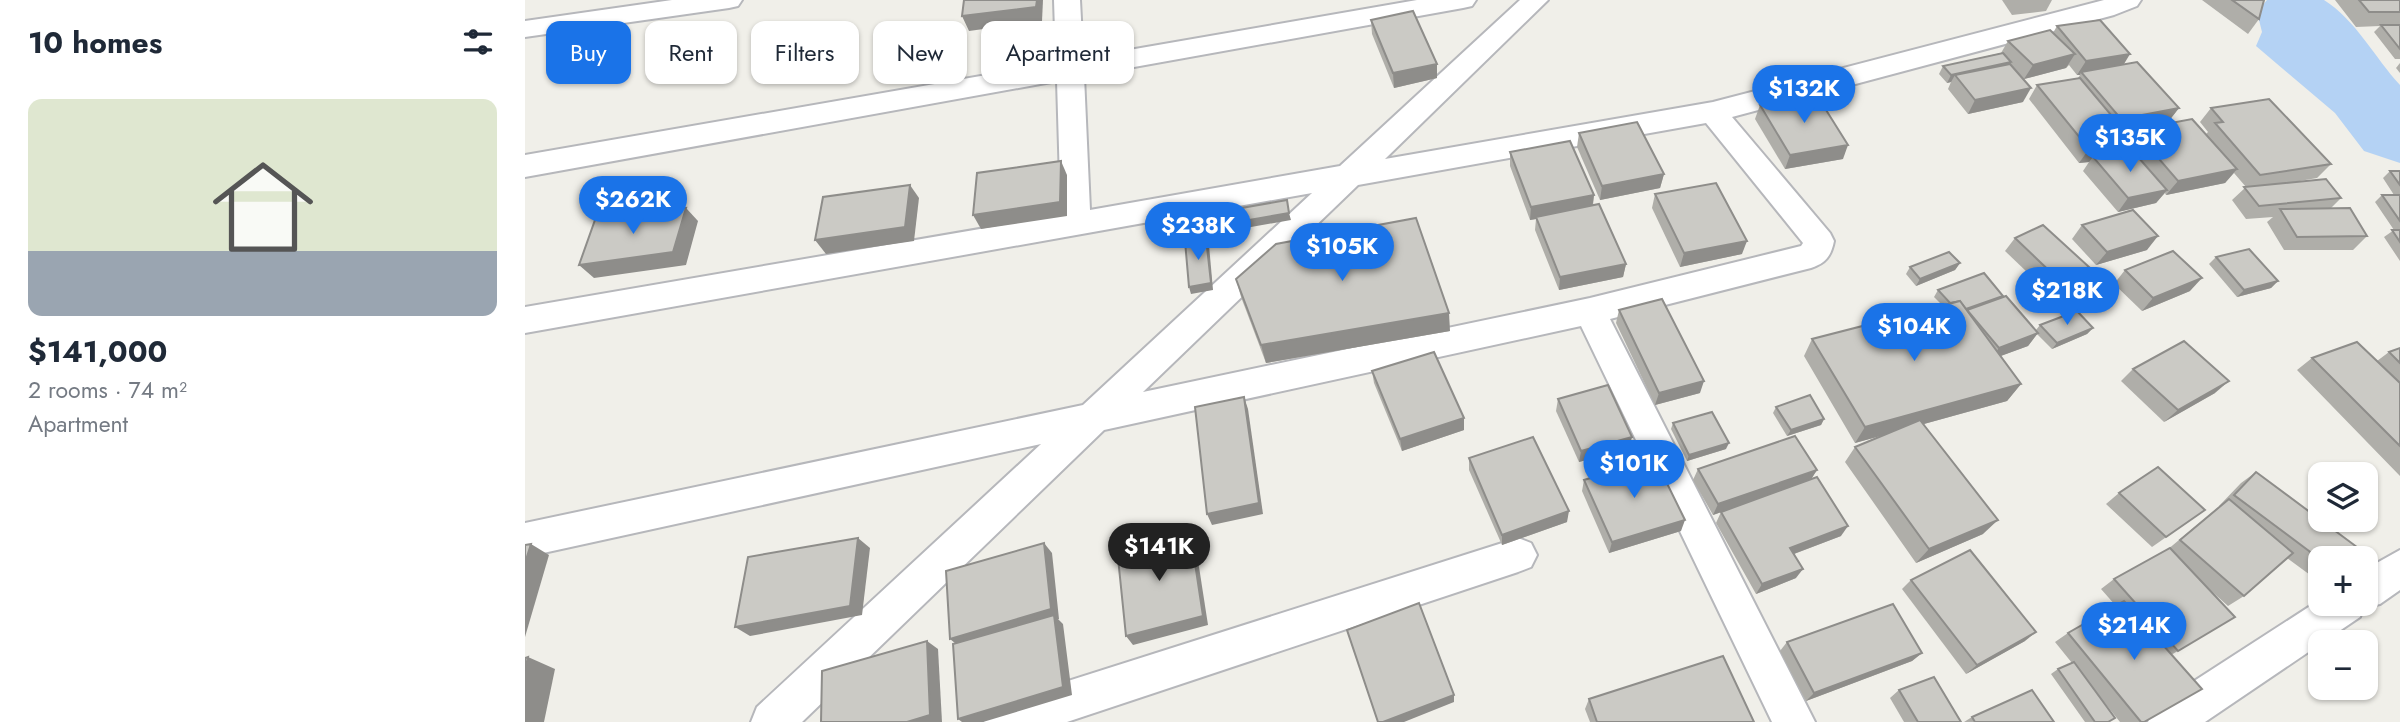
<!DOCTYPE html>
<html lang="en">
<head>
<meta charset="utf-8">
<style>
	:root { --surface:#fff; --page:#f6f6f7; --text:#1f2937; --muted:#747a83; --line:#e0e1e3; --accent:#1a73e8 }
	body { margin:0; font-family:Jost,sans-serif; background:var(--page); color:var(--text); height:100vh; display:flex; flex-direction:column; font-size:26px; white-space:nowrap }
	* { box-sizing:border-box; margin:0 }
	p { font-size:23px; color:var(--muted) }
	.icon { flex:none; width:38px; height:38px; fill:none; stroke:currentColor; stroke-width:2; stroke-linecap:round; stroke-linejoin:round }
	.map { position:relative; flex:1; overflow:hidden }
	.details { display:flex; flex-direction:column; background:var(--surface); width:525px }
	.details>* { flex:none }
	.top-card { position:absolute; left:21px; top:21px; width:665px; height:63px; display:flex; gap:14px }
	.controls { position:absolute; left:1783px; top:462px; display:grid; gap:14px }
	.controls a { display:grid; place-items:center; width:70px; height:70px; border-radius:14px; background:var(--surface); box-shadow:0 2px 5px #0004; font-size:35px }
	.price { position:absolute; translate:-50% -60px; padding:0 16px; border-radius:24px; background:var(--accent); color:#fff; font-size:23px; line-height:46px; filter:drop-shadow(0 2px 4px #0008) }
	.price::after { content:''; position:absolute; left:50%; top:42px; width:21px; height:16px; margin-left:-10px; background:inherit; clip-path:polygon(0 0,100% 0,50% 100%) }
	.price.selected { background:#222; color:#fff }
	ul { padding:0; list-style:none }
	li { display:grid; align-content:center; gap:14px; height:371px; padding:0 28px }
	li+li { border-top:2px solid var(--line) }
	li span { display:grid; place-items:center; height:217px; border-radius:14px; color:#555 }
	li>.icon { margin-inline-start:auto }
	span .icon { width:126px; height:126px; fill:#fffc; stroke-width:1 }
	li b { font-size:30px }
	h2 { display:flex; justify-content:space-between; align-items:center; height:84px; padding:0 28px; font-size:30px }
	.pill { padding:0 24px; border-radius:14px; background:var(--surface); box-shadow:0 2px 5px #0004; font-size:24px; line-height:63px }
	.pill.selected { background:var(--accent); color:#fff }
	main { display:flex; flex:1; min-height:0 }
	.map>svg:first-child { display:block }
	.water { fill:#b4d2f4 }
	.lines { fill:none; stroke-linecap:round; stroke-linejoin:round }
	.minor-casing { stroke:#b6b7bb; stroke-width:4 }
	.minor { fill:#fff; fill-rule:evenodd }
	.wall { fill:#afaea9 }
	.shaded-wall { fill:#8e8d8a }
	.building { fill:#cbcac5; stroke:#8e8d8a; stroke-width:2 }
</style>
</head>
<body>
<main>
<section class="details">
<h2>10 homes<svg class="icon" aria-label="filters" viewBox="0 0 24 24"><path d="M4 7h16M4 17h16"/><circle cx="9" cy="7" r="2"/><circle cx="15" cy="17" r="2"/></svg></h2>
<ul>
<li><span style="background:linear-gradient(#dfe7d0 70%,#9aa5b1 0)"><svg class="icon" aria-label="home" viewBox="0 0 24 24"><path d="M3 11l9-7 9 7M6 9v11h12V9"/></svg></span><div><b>$141,000</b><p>2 rooms · 74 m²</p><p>Apartment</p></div></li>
</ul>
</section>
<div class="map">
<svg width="1875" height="722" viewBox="0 0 1875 722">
	<rect width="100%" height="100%" fill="#f0efe9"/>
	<!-- water -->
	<path class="water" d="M1742,0h57c32,20 51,58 76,85v78l-36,-12 -29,-38 -79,-67 6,-14 -5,-20z"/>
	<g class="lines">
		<!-- minor casing -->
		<g class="minor-casing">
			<g id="minor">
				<path d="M147,0h70l-4,6 -9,2 -204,29v-16z"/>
				<path d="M529,0h26l3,58 334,-58h59l-4,6 -9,2 -379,68 6,134 250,-44 180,-166h28l-163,159 328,-57 391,-102h37l-4,6 -23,9 -382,102 98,116 4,8c-3,15 -8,22 -23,27l-201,51 205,403h-43l-191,-396 -477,104 -302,292h-51l6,-15 284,-263 -516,113v-34l558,-118 229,-212 -787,140v-26l536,-92 -4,-134 -532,96v-22l531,-92zM1181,123l97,120 -2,3 -211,52 -447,94 215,-207z"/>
				<path d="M993,538l13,5 6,12 -6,12 -13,5 -451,150h-83l6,-15 15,-6z"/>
				<path d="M1875,550v40l-20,14 -17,4 -3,9 -155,105h-57l6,-15 167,-108v5h45v-35z"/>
			</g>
		</g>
		<!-- minor -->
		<use href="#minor" class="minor"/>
	</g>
	<!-- wall -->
	<g class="wall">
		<path d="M1477,0h50l-6,11 -34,4z"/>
		<path d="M1677,0h62l-5,19 -11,15z"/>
		<path d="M1810,0h65v59h-5l-21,-27 6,-6 -24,1z"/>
		<path d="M846,20l66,44v14l-43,10 -22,-54z"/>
		<path d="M1532,26l66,39 56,43 -11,14 -44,8 5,6 5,-6 72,4 2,-2 -8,-10 11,-14 120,56 -14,14 -29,5 53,15 -11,11 37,27 -14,14h-69l-17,-28 6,-5 -27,2 -14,-19 14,-13 -12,-14 -9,10 -59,12 -1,-2 -9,10 -38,9 -35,-41 6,-9 -10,1 -50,-64 8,-14 41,-7 2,-3h-3l-8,-10 -3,3 -42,11 -8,-8 7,31 -55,12 -20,-25 3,-7 -4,1 -8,-9 4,-8 58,-13 7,-12 45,-8z"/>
		<path d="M1875,63v10l-4,-5z"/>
		<path d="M1235,105l83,54 -58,10 -30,-50z"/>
		<path d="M1054,133l85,41 -4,14 -60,12 -23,-53z"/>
		<path d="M985,152l84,43 -1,11 33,58 -3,13 -64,13 -24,-60 1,-11 -6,1 -20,-54z"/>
		<path d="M1865,171h10v90l-16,-24 10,-7 -19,-28 7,-7h12l-11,-17z"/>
		<path d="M1130,194l87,60 -62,13 -28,-59z"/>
		<path d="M1557,225l65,25 -51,15 -24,-26z"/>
		<path d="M1490,238l64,42 -29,14 -45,-43z"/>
		<path d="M1691,257l62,24 -7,7 -34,9 -28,-33z"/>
		<path d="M1435,263l-5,7 -39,16 -10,-12 4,-7z"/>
		<path d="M1600,270l65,21 -48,20 -28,-27z"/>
		<path d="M711,279l214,52 -184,32 -25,-66z"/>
		<path d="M1413,290l65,6 -2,2 35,32 4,-5 53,3 -6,6 -35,15 -15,-15 -9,12 -28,10 21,28 -14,17 -83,23 59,110 -67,29 -71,-101 10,-15 25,-11 -25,7 -51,-87 8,-17 130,-34 -8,-8z"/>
		<path d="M1094,310l81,83 -45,12 -39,-82z"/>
		<path d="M1875,348v128l-103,-106 15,-12 65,3 12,-9z"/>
		<path d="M1608,369l82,24 -51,29 -43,-41z"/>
		<path d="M847,371l92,59 -62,21 -28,-68z"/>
		<path d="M1033,399l71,49 -50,14 -23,-51z"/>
		<path d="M1251,407l48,12 -3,6 -34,11 -14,-23z"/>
		<path d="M1148,423l53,26 -39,12 -16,-32z"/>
		<path d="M944,458l98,64 -65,23 -33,-75z"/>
		<path d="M1173,469l119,1 -6,9 30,57 -47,18 2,24 -40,16 -40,-71 5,-11 -8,3 -20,-35z"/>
		<path d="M1731,472l65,86v25l-34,-25 -43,38 -16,10 -20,-18 27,29 -64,38 -27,67h-24l-24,-30 12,30h-23l-34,-48 7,-5 14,-6 -17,-21 13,-9 48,-27 -15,-17 13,-10 53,-29 53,-44h-1l22,-23z"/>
		<path d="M1059,480l97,51 -72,22 -27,-62z"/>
		<path d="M1594,493l86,17 -53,37 -46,-43z"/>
		<path d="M1386,580l114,61 -59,33 -64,-85z"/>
		<path d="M1262,642l135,11 -10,8 -106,40 -26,-50z"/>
		<path d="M1374,690l62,32h-57l-14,-24z"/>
		<path d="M1064,699l165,23h-164l-5,-13z"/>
		<path d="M1447,717l82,5h-90z"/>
	</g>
	<!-- shaded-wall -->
	<g class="shaded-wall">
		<path d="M512,0h6l-1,21 -73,10 -7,-15z"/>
		<path d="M1550,54l-9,14 -42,11 9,-14z"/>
		<path d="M1605,54l-9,15 -40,3 -1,3h-3l9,-14z"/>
		<path d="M1486,62l-4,8 -52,5 -4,7 -4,1 4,-8z"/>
		<path d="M912,64v14l-43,10 -1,-15z"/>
		<path d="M1506,88l-8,14 -55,12 7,-14z"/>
		<path d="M1654,108l-11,14 -57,11 10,-14z"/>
		<path d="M1608,141l-10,14 -30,2 -4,5 -10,1 10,-14z"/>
		<path d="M1323,145l-5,14 -58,10 5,-14z"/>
		<path d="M536,161l6,14v41l-86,13 -8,-14z"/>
		<path d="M1712,169l-12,14 -59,12 12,-14z"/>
		<path d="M1139,174l-4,14 -60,12 2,-14z"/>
		<path d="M385,185l9,13 -5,43 -88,13 -11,-14z"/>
		<path d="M1642,190l-11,13 -38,9 10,-14z"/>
		<path d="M1069,195l-2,14 -56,8v2l-6,1 1,-13z"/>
		<path d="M161,208l12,13 -12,44 -92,13 -15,-13z"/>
		<path d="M764,213l2,7 -79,14 -3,-7z"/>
		<path d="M1633,236l-11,14 -51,15 11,-13z"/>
		<path d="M681,238l3,7 4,45 -22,4 -2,-7z"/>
		<path d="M1222,241l-5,13 -62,13 4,-14z"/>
		<path d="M1435,263l-5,7 -39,16 4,-7z"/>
		<path d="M1101,264l-3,13 -64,13 1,-13z"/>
		<path d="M1564,267l-10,13 -29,14 10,-13z"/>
		<path d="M1677,278l-12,13 -48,20 11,-13z"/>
		<path d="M1753,281l-7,7 -34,9 7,-7z"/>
		<path d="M1478,296l-5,6 -29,11 -12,-1z"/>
		<path d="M924,313l1,18 -184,32 -5,-18z"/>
		<path d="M1568,328l-6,6 -35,15 5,-6z"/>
		<path d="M1513,333l-10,13 -38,14 9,-12z"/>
		<path d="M1179,381l-4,12 -45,12 4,-12z"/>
		<path d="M1704,381l-14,12 -51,29 14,-12z"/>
		<path d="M1496,384l-14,17 -152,42 10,-16z"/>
		<path d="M719,397l4,12 15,105 -51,11 -5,-11z"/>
		<path d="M939,418v12l-62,21 -2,-12z"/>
		<path d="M1299,419l-3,6 -34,11 4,-6z"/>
		<path d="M1107,437l-3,11 -50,14 2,-11z"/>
		<path d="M1204,443l-3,6 -39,12 2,-6z"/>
		<path d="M1292,470l-7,11 -97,34 5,-11z"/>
		<path d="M1044,511l-2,11 -65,23v-10z"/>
		<path d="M1160,520l-4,11 -72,22 3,-11z"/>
		<path d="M1473,520l-15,14 -67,29 13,-14z"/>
		<path d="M1323,526l-7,10 -58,22 7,-10z"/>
		<path d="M665,530l5,11 13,84 -75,20 -7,-9z"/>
		<path d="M333,538l12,10 -8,67 -112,21 -15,-9z"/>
		<path d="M519,543l8,10 7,66h-1l5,5 9,71 -89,27h-21l-4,-3 3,-71 -11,-9z"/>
		<path d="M6,544l18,11 -24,82v-74z"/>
		<path d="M1278,569l-7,9 -40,16 6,-10z"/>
		<path d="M1511,632l-11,9 -59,33 11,-9z"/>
		<path d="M402,641l11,8 4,73h-35z"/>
		<path d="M1397,653l-10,8 -106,40 8,-8z"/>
		<path d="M3,657l27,12 -11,53h-19v-52z"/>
		<path d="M929,695v7l-50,20h-21z"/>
	</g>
	<!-- building -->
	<g class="building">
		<path d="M439,0h73l-1,7 -74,9z"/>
		<path d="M1707,0h32l-5,19z"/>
		<path d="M1834,0h41v12h-31z"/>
		<path d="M888,11l24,53 -44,9 -22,-53z"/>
		<path d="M1575,20l30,34 -44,7 -29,-35z"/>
		<path d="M1856,25h19v24z"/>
		<path d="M1525,30l25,24 -42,11 -25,-24z"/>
		<path d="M1478,53l8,9 -60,13 -8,-9z"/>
		<path d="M1612,62l42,46 -58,11 -40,-47z"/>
		<path d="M1485,64l21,24 -56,12 -20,-25z"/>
		<path d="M1555,78l53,63 -44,8 -52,-64z"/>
		<path d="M1291,94l32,51 -58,10 -30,-50z"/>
		<path d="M1744,99l62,65 -71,11 -45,-52 8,-1 -12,-14z"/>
		<path d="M1667,119l45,50 -59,12 -44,-51z"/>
		<path d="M1112,122l27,52 -62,12 -23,-53z"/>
		<path d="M1045,141l24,54 -63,12 -21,-55z"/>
		<path d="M1606,149l36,41 -39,8 -35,-41z"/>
		<path d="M536,161l-1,41 -87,13 4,-42z"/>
		<path d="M1865,171h10v14z"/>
		<path d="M1801,179l15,19 -82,8 -15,-19z"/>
		<path d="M1191,183l31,58 -63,12 -29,-59z"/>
		<path d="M385,185l-5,42 -90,13 8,-43z"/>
		<path d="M1857,195h18v26z"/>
		<path d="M762,200l2,13 -80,14 -2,-13z"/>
		<path d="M1074,204l27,60 -66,13 -24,-60z"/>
		<path d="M161,208l-13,44 -94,13 16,-45z"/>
		<path d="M1825,208l17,28 -70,1 -17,-28z"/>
		<path d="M1608,210l25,26 -51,16 -25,-27z"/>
		<path d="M891,218l33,95 -188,32 -25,-66 40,-35z"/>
		<path d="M1518,225l46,42 -29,14 -45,-43z"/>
		<path d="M1867,230h8v12z"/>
		<path d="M681,238l5,45 -22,4 -4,-46z"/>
		<path d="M1724,249l29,32 -34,9 -28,-33z"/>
		<path d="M1648,251l29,27 -49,20 -28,-28z"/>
		<path d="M1424,252l11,11 -40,16 -10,-12z"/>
		<path d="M1459,273l19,23 -37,13 -6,-8 -10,2 -12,-13z"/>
		<path d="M1481,296l32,37 -39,15 -32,-38z"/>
		<path d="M1137,299l42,82 -45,12 -40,-83z"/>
		<path d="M1435,301l61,83 -156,43 -53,-88z"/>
		<path d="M1552,311l16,17 -36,15 -17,-18z"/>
		<path d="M1659,341l45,40 -51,29 -45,-41z"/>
		<path d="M1832,342l43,41v63l-88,-88z"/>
		<path d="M1875,348v15l-11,-11z"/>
		<path d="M909,352l30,66 -64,21 -28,-68z"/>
		<path d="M1083,385l24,52 -51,14 -23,-52z"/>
		<path d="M1285,395l14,24 -33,11 -15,-23z"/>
		<path d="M719,397l15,106 -52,11 -12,-107z"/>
		<path d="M1187,412l17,31 -40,12 -16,-32z"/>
		<path d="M1395,420l78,100 -69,29 -74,-102z"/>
		<path d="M1270,436l22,34 -99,34 -20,-35z"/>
		<path d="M1008,437l36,74 -67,24 -33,-77z"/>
		<path d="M1130,459l30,61 -73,22 -28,-62z"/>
		<path d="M1633,467l47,43 -39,27 -47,-44z"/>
		<path d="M1731,472l113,84 -3,3v-1h-45v2l-87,-65z"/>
		<path d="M1292,477l31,49 -58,22 13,21 -41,15 -41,-72z"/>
		<path d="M1704,499l64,54 -49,43 -64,-56z"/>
		<path d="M665,530l13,86 -77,20 -9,-88z"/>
		<path d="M333,538l-8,68 -115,21 13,-70z"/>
		<path d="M519,543l7,66 -101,30 -4,-68z"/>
		<path d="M6,544l-6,19v-18z"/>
		<path d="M1645,548l65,69 -57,34 -64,-72z"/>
		<path d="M1445,550l66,82 -59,33 -66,-85z"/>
		<path d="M1599,601l78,88 -58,33h-3l-73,-89z"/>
		<path d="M894,603l35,92 -71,27h-5l-31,-92z"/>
		<path d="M1368,604l29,49 -108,40 -27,-51z"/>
		<path d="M529,615l9,72 -105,32 -5,-75z"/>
		<path d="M402,641l3,74 -23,7h-86l1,-51z"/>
		<path d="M1198,656l31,66h-157l-8,-23z"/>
		<path d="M3,657l-3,13v-12z"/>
		<path d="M1549,662l41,56 -7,4h-13l-37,-53z"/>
		<path d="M1409,677l27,45h-43l-19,-32z"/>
		<path d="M1507,690l22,32h-79l-3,-5z"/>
	</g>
</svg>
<div class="controls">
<a><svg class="icon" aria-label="layers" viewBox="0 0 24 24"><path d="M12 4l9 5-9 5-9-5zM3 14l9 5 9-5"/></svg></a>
<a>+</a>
<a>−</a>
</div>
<b class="price" style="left:1279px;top:125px">$132K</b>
<b class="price" style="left:1605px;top:174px">$135K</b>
<b class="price" style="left:108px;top:236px">$262K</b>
<b class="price" style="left:673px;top:262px">$238K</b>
<b class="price" style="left:817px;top:283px">$105K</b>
<b class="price" style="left:1542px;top:327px">$218K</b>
<b class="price" style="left:1389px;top:363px">$104K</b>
<b class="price" style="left:1109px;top:500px">$101K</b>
<b class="price selected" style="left:634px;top:583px">$141K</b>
<b class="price" style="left:1609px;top:662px">$214K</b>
<div class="top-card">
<a class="pill selected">Buy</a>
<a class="pill">Rent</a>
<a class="pill">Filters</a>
<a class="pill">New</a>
<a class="pill">Apartment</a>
</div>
</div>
</main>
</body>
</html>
